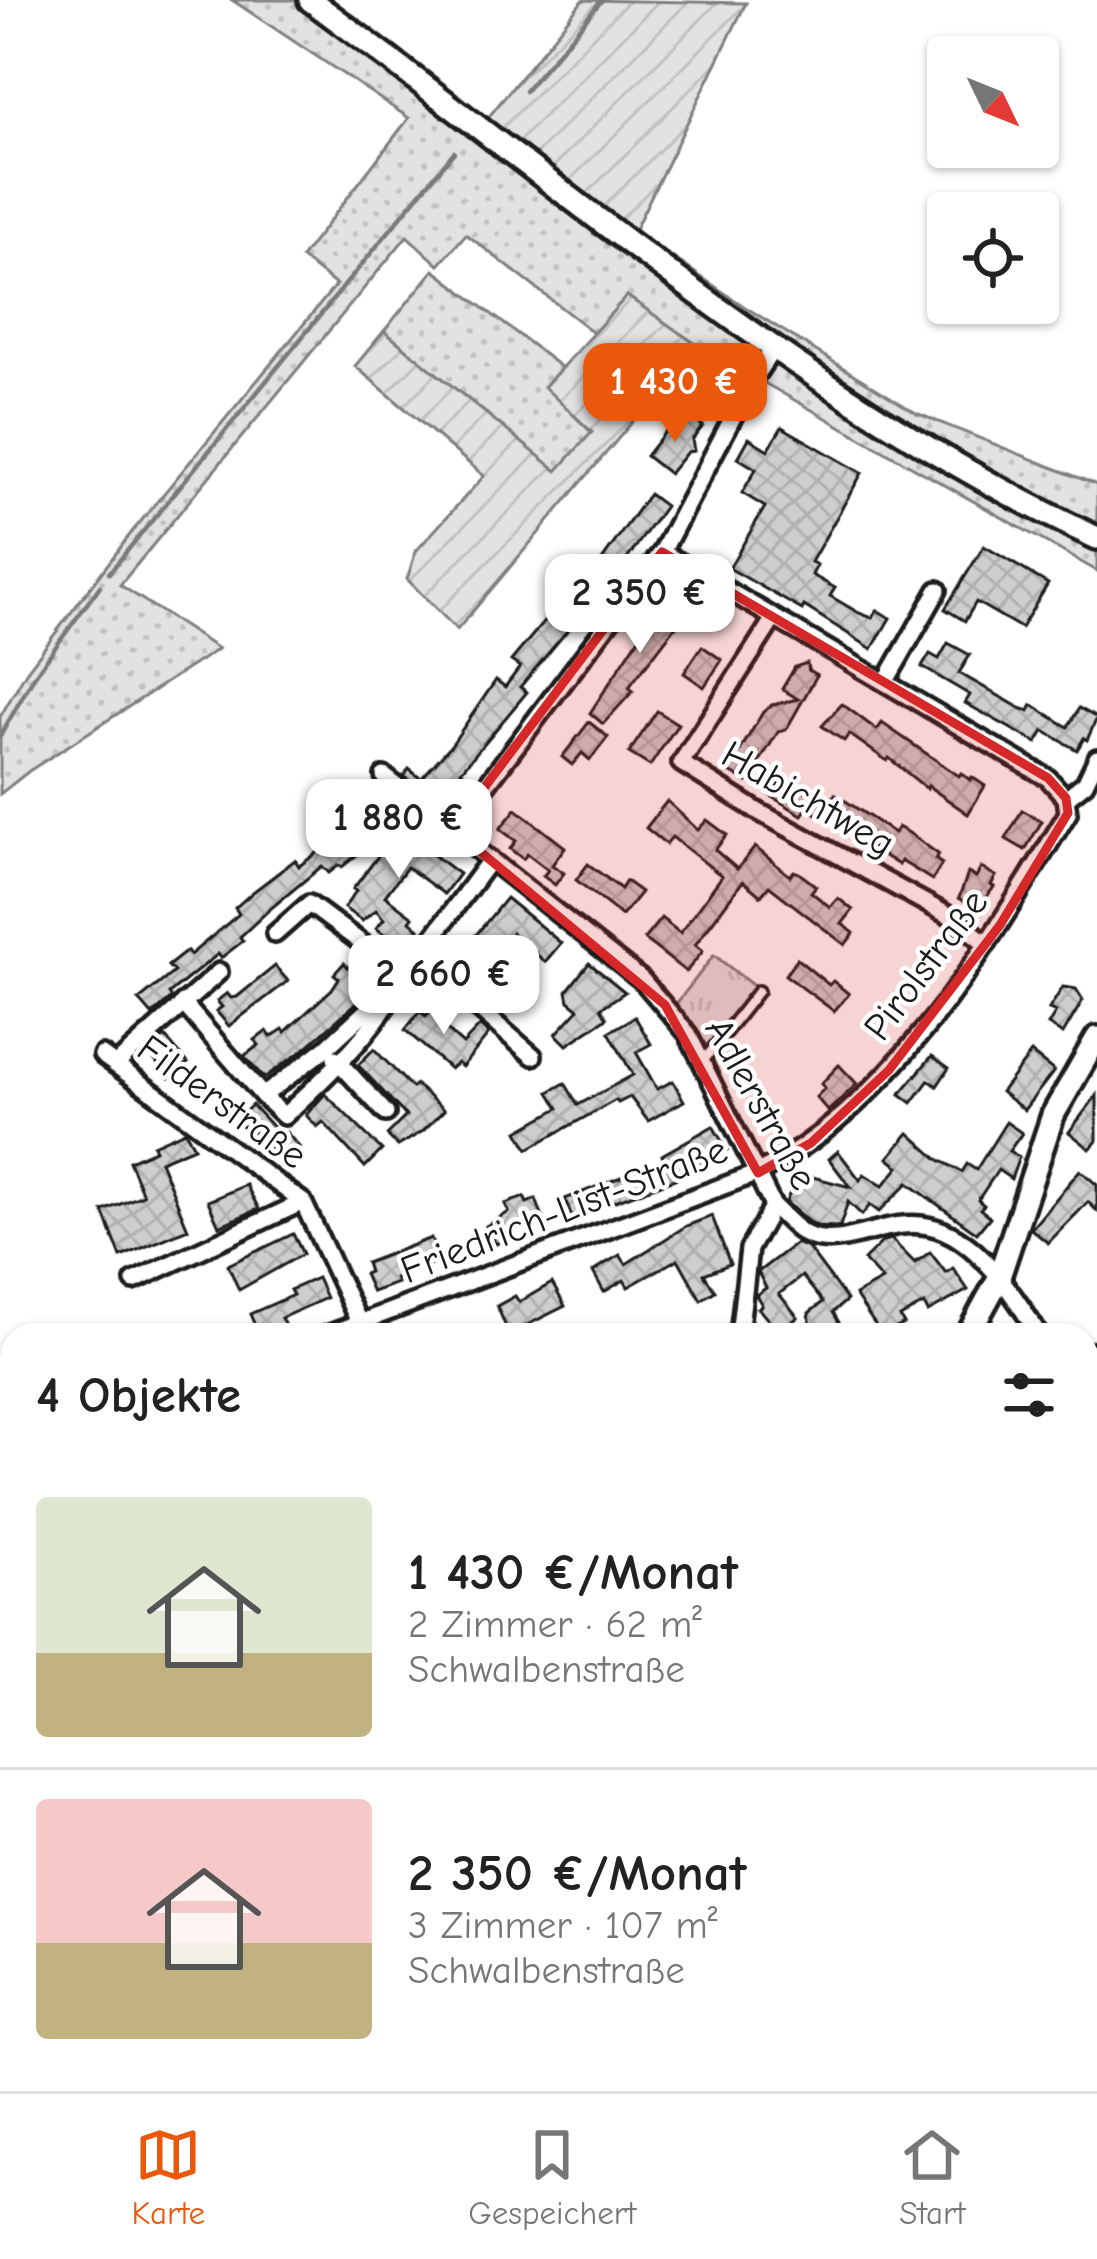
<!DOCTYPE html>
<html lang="de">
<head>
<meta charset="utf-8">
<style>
	:root { --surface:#fff; --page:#f6f6f6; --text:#222; --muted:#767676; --line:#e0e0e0; --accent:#ea580c }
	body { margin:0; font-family:"Comic Neue",sans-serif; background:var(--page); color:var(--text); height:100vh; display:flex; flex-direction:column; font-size:45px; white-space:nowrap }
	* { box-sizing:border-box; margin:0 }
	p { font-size:39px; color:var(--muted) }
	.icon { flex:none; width:66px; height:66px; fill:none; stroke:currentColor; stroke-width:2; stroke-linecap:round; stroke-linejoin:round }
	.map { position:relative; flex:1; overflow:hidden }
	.details { position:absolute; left:0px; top:1323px; width:1098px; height:768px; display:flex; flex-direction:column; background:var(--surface); border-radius:36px 36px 0 0; box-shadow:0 3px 9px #0004 }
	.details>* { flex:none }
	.needle { width:78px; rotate:133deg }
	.controls { position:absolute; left:927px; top:36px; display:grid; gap:24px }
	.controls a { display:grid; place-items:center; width:132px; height:132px; border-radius:12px; background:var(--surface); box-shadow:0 3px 9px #0004; font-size:60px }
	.price { position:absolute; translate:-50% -102px; padding:0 27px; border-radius:24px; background:#fff; color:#222; font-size:39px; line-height:78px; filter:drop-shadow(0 3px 6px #0008) }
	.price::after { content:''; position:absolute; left:50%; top:72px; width:36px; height:27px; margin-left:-18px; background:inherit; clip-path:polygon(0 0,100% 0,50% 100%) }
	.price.selected { background:var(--accent); color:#fff }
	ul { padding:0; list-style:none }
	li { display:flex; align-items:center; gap:36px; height:300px; padding:0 36px }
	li+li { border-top:3px solid var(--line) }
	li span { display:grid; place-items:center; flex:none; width:336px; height:240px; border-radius:12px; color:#555 }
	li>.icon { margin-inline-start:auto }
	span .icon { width:144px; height:144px; fill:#fffc; stroke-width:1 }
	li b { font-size:51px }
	h2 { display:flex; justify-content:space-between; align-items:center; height:144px; padding:0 36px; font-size:51px }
	.tabs { display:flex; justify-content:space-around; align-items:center; height:168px; border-top:3px solid var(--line); background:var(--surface); font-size:33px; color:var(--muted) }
	.tabs a { display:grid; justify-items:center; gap:6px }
	.tabs .selected { color:var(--accent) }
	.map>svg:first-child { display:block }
	.grass { fill:url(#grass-dots); stroke:#7f7f7f; stroke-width:3 }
	.park { fill:url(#park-tufts); stroke:#7f7f7f; stroke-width:3 }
	.garden { fill:url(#garden-furrows); stroke:#7f7f7f; stroke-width:3 }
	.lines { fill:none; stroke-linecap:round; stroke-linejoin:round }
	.stream { stroke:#7a7a7a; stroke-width:4.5 }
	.building { fill:url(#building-cross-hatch); stroke:#1c1c1c; stroke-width:3 }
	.lane-casing { stroke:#1c1c1c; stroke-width:16 }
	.street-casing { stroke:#1c1c1c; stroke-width:24 }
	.secondary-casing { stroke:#1c1c1c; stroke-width:30 }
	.lane { stroke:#fff; stroke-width:8 }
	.street { stroke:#fff; stroke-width:15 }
	.secondary { stroke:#fff; stroke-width:21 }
	.marked { fill:#d62828; fill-opacity:0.2; stroke:#d62828; stroke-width:9; stroke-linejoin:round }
	.labels { text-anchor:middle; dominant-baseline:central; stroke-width:9; stroke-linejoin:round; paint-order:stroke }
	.street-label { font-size:39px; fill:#1c1c1c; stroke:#fff }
</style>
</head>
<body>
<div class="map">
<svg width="1097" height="2091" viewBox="0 0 1097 2091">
	<defs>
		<pattern id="grass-dots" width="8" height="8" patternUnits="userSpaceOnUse" patternTransform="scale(3)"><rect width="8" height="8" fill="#e2e2e2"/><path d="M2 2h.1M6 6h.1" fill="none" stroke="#c1c1c1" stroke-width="1.8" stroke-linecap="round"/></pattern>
		<pattern id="park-tufts" width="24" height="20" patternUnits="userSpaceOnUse" patternTransform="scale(3)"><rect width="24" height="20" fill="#e2e2e2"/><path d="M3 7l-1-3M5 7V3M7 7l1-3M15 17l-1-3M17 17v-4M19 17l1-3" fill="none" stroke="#c1c1c1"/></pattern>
		<pattern id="garden-furrows" width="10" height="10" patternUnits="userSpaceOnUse" patternTransform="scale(3)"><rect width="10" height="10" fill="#e2e2e2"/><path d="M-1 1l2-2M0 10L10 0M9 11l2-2" fill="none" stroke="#c1c1c1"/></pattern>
		<pattern id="building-cross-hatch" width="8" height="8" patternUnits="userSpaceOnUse" patternTransform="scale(3)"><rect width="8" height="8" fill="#cecece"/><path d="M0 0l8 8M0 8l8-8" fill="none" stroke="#b0b0b0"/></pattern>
	</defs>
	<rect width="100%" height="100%" fill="#fff"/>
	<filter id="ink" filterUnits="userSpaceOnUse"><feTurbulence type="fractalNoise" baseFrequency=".00833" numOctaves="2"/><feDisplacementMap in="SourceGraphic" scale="24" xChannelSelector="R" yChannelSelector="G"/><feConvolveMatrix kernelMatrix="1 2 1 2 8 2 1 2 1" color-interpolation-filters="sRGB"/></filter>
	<g filter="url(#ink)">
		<!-- grass -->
		<g class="grass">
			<path d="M232,0h100l302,231 111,76 171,106 181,72v86l-400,-226 -70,-49 -33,37 -128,-99 -27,31 -32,-29 -287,349 98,64 -189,122 -29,23v-77l26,-45 106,-140 204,-247 -35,-27 108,-140z"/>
			<path d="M434,270l128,98 -17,19 47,46 -35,38 -173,-140z"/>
		</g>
		<!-- park -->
		<path class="park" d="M714,955l42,33 -50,63 -30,-47z"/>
		<!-- garden -->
		<g class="garden">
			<path d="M583,0l163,3 -112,228 -147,-112z"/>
			<path d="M627,296l70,49 -240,285 -50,-51 9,-28 68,-75 -129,-110 29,-35 173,140 35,-39 -48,-45z"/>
		</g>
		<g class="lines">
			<!-- stream -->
			<g class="stream">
				<path d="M525,91l77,-91"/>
				<path d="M109,573l345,-421"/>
				<path d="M0,736l35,-61 65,-89"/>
				<path d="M0,1628l12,-4"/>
			</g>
		</g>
		<!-- building -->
		<g class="building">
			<path d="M692,364l26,20 -23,29 -14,-10 14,-18 -12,-10z"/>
			<path d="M688,415l15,11 -11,14 2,11 -7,1 -18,22 -23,-18 22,-28 6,4z"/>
			<path d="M782,427l80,46 -51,89 6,3 -5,10 23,13 -5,8 29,17 13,5 5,-8 13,8 -18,31 -68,-43 -2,4 -73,-42 36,-61 -23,-14 14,-24 -18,-11 11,-20 19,12z"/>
			<path d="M649,494l16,12 -70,98 -3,-3 -72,86 7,5 -66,79 6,5 -19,24 -27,-19 -4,6 -13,-11 5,-7 12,10 31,-35 44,-64 9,7 15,-20 -9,-6 52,-62 7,6z"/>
			<path d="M984,546l64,38 -27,44 -45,-26 -11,19 -20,-12z"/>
			<path d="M669,592l21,16 -61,79 4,4 -30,33 -13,-11z"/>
			<path d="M948,643l22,12 -11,18 61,35 9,3 3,-6 36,22 11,-19 18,10 -10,22 -3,-2 -7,12 -33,-19 -7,12 -72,-40 5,-8 -48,-28 8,-13 9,5z"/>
			<path d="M702,646l20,14 -18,27 -20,-14z"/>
			<path d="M807,663l1,7 9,5 -31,55 -8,2 -31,50 -19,-11 35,-59 9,-7 26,-6 -16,-10 13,-22z"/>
			<path d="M842,704l35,26 5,-7 77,53 2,-3 9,7 2,-3 13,9 -17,28 -40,-28 -1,3 -38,-31 -2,3 -38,-27 -5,7 -22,-15z"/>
			<path d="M657,711l21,13 -28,42 -21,-13z"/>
			<path d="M589,722l19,15 -18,23 -8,-7 -10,12 -10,-8z"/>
			<path d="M782,777l47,28 6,-11 59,39 4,-6 11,6 29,21 -3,5 7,5 -10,16 -31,-19 -2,4 -92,-57 -5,7 -31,-19z"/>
			<path d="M667,801l31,29 9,-10 20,15 -12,15 22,19 18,-22 35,29 4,-5 5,2 17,13 -5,6 19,15 8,-9 15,12 -11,14 12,9 -9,12 -76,-59 -8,10 -18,-15 -48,64 8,6 -17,21 -42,-33 17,-21 19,15 42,-57 -50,-39 -6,7 -20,-16z"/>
			<path d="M396,803l11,9 -4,6 -61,49 -3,-2 -10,8 -7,-7 -52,43 -30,28 3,4 -22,17 -3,-4 -49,40 3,4 -20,17 -13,-15 35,-28 -6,-6 19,-15 3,4 49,-41 -4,-6 18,-16 42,-32 4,6 37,-27 3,4 6,-4 2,2 21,-26 11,9z"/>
			<path d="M516,809l49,38 -13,18 12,8 -9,12 -12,-9 5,-6 -21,-16 -4,5 -13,-10 6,-8 -16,-12z"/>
			<path d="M1022,810l20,11 -17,29 -19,-11z"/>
			<path d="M407,818l28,21 -8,11 32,24 -15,20 -37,-27 -22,29 28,21 -3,4 9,8 -15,20 -28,-21 8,-9 -8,-9 -14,11 -18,-13 12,-17 -3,-2z"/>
			<path d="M588,864l33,25 5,-8 15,11 -19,24 -46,-36z"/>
			<path d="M981,868l15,8 -5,9 3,2 -16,22 -19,-11 9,-25 8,4z"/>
			<path d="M506,898l55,45 -16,19 -33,-29 -18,22 6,5 -8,11 29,23 -14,18 -35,-29 -3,4 -17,-13 23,-30 -4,-3z"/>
			<path d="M358,958l24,16 -10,15 -70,62 -38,27 -20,-22 15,-11 -4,-5 12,-9 4,6 12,-8 2,3 47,-43 7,-11 -5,-4 10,-11 5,5z"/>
			<path d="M797,959l32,26 4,-4 16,13 -15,17 -49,-36z"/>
			<path d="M589,963l36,29 -24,16 6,10 -40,27 -11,-11 23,-25 -10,-8 -2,-10z"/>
			<path d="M275,966l13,15 -59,45 -13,-15 6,-4 -5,-6 10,-8 4,5 6,-1z"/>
			<path d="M1063,987l13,2 7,11 -20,34 -15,-9 8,-13 -7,-3z"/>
			<path d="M440,998l11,7 -13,17 25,22 17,-18 9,8 -27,33 -5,-4 -7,6 -45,-39 15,-19 6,5z"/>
			<path d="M635,1017l16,27 -15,8 21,37 16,-8 11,20 -36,20 -18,-24 -12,6 -2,-3 -88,49 -10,-18 41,-23 -10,-16 16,-9 13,22 55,-30 -24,-43z"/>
			<path d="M165,1037l23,26 -19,15 -21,-26z"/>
			<path d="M374,1049l38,39 4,-3 28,25 -21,21 -25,15 -11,-11 19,-19 -48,-51z"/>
			<path d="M1031,1053l23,18 -30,39 -23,-18z"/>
			<path d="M932,1056l17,12 -12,18 -8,-6 -17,23 -12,-9z"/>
			<path d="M839,1065l18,19 -29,27 -12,-14 9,-9 -4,-4z"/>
			<path d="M325,1094l57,56 -17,17 -42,-45 -6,5 -11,-12z"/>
			<path d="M1097,1095v46l-7,8 -21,-17z"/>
			<path d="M252,1105l29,31 5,-4 14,16 -17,16 -29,-33 -4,4 -14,-15z"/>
			<path d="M1006,1122l16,11 -13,18 10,6 -8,22 -13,-9 -20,30 6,5 -4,4 10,8 -13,16 -69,-50 -29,29 -9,-7 -8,10 -14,-13 -8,24 -4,1 -19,-1 -12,-7 -19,-17 12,-29 52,14 -21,-28 9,-8 22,29 4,-6 19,12 16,-19 -11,-9 21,-25 29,26 24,13 5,-8 9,6z"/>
			<path d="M713,1126l14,24 -52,29 -103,38 -7,-18 99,-39 -2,-5z"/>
			<path d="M185,1131l9,16 -34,14 28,68 -67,28 -18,-46 40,-16 -14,-34 26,-11 -2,-5z"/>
			<path d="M1080,1170l17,15v26l-9,-9 -40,41 -17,-14z"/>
			<path d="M246,1185l13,24 -40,17 -11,-25z"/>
			<path d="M524,1197l3,6 9,-4 7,19 -38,14 3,6 -12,6 -10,-18 23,-14 -4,-8z"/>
			<path d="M712,1216l18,48 -26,10 11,17 -14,9 -23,-41 -50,28 -4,-7 -20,12 -11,-20 13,-9 14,-8 6,9 60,-38z"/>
			<path d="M293,1234l10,20 -64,36 -11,-25z"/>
			<path d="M431,1238l8,23 -44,17 2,5 -25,9 -8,-18 5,-2 -3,-9z"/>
			<path d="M891,1239l24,24 15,-11 16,21 7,-5 15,22 -40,22 -4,-8 -24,13 4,7 -22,11 -27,-40 27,-15 -18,-20 19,-19z"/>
			<path d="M796,1243l12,5 39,52 -14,12 13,23h-34l-3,-22 14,-11 -21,-26 -23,18 19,23 -19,16 -21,-25 4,-3 -6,-10 10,-7 -8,-16z"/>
			<path d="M317,1278l9,20 -45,20 4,8 -26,9 -9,-21 43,-19 -3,-5z"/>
			<path d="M552,1283l13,23 -56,28 -12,-28 18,-10 4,6z"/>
		</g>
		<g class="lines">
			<!-- lane casing -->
			<g class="lane-casing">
				<path id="lane" d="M704,1060l54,-69"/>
			</g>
			<!-- street casing -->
			<g class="street-casing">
				<g id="street">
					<path d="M662,552l386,226 18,20"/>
					<path d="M774,618l-93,145 78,49 196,107 32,25"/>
					<path d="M886,681l52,-91"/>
					<path d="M384,776l258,204 46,54 85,172c11,10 23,25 36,30 37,14 77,-19 119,-10 48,9 87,70 111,109"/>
					<path d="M453,829l209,-277 91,-173 20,-30"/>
					<path d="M413,965l67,45 53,46"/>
					<path d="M183,1003l80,93 63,-48 79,-73 85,-115"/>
					<path d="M102,1055l201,147 62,133"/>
					<path d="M335,1058l51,55"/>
					<path d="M122,1059l97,-87"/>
					<path d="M263,1096l21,20c46,-43 91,-84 121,-141l-96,-71 -34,30"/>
					<path d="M134,1281l169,-79"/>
					<path d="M327,1335l431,-162c138,-68 232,-232 310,-360l-2,-15 19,-15 12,-25"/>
					<path d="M739,1335l10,-86 24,-43"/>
					<path d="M1086,1354l11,-4"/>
					<path d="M1086,1421l11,5"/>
					<path d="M1086,1537l11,-4"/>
					<path d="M0,1808l12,27"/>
					<path d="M1086,1818l11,-4"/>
					<path d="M0,1888l12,-8"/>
					<path d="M116,2079l6,12"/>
					<path d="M438,2079l3,12"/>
					<path d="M1072,2079l4,12"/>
					<path d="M325,2087l22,-8"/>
					<path d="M8,2091l22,-12"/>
					<path d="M610,2091l11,-12"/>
				</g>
			</g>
			<!-- secondary casing -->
			<g class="secondary-casing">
				<g id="secondary">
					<path d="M310,0c257,188 496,402 787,538"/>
					<path d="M968,1335l30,-55 55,-165 44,-77"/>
					<path d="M0,1745l12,-4"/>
					<path d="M0,1768l12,-9"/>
				</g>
			</g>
			<!-- lane -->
			<use href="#lane" class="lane"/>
			<!-- street -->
			<use href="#street" class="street"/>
			<!-- secondary -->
			<use href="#secondary" class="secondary"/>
		</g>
	</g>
	<!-- marked area -->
	<path class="marked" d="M662,552l386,226 18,20 2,15 -68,112 -111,145 -78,73 -53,30 -93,-168 -212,-176z"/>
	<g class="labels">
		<!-- street labels -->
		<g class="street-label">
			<text transform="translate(808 799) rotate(30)">Habichtweg</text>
			<text transform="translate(926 965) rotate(-53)">Pirolstraße</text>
			<text transform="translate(222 1102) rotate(36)">Filderstraße</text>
			<text transform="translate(761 1104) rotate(61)">Adlerstraße</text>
			<text transform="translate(564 1210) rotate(-21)">Friedrich-List-Straße</text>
		</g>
	</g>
</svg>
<div class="controls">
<a><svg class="needle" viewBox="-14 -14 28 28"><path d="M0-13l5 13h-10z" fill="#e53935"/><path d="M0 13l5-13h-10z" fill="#767676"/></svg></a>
<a><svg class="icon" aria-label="locate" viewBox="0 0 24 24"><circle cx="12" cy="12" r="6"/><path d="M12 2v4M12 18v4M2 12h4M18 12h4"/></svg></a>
</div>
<b class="price selected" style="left:675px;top:445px">1 430 €</b>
<b class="price" style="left:640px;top:656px">2 350 €</b>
<b class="price" style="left:399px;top:881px">1 880 €</b>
<b class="price" style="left:444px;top:1037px">2 660 €</b>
<section class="details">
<h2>4 Objekte<svg class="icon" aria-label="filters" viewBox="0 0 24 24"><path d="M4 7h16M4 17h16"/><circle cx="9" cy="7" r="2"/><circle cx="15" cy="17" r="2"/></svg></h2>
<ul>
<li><span style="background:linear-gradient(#dfe7d0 65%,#c2b280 0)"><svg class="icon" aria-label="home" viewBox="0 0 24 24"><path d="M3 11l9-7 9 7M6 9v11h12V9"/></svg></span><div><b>1 430 €/Monat</b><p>2 Zimmer · 62 m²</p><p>Schwalbenstraße</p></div></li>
<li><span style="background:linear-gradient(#f6c9c9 60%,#c2b280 0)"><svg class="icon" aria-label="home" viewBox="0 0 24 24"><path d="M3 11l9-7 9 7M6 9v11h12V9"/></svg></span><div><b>2 350 €/Monat</b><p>3 Zimmer · 107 m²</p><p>Schwalbenstraße</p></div></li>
</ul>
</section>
</div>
<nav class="tabs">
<a class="selected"><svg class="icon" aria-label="map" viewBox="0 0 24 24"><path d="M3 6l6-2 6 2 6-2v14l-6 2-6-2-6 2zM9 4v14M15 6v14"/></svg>Karte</a>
<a><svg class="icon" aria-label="saved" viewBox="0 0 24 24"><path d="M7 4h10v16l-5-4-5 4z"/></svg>Gespeichert</a>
<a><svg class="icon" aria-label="home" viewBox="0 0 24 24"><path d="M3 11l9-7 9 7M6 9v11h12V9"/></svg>Start</a>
</nav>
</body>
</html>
